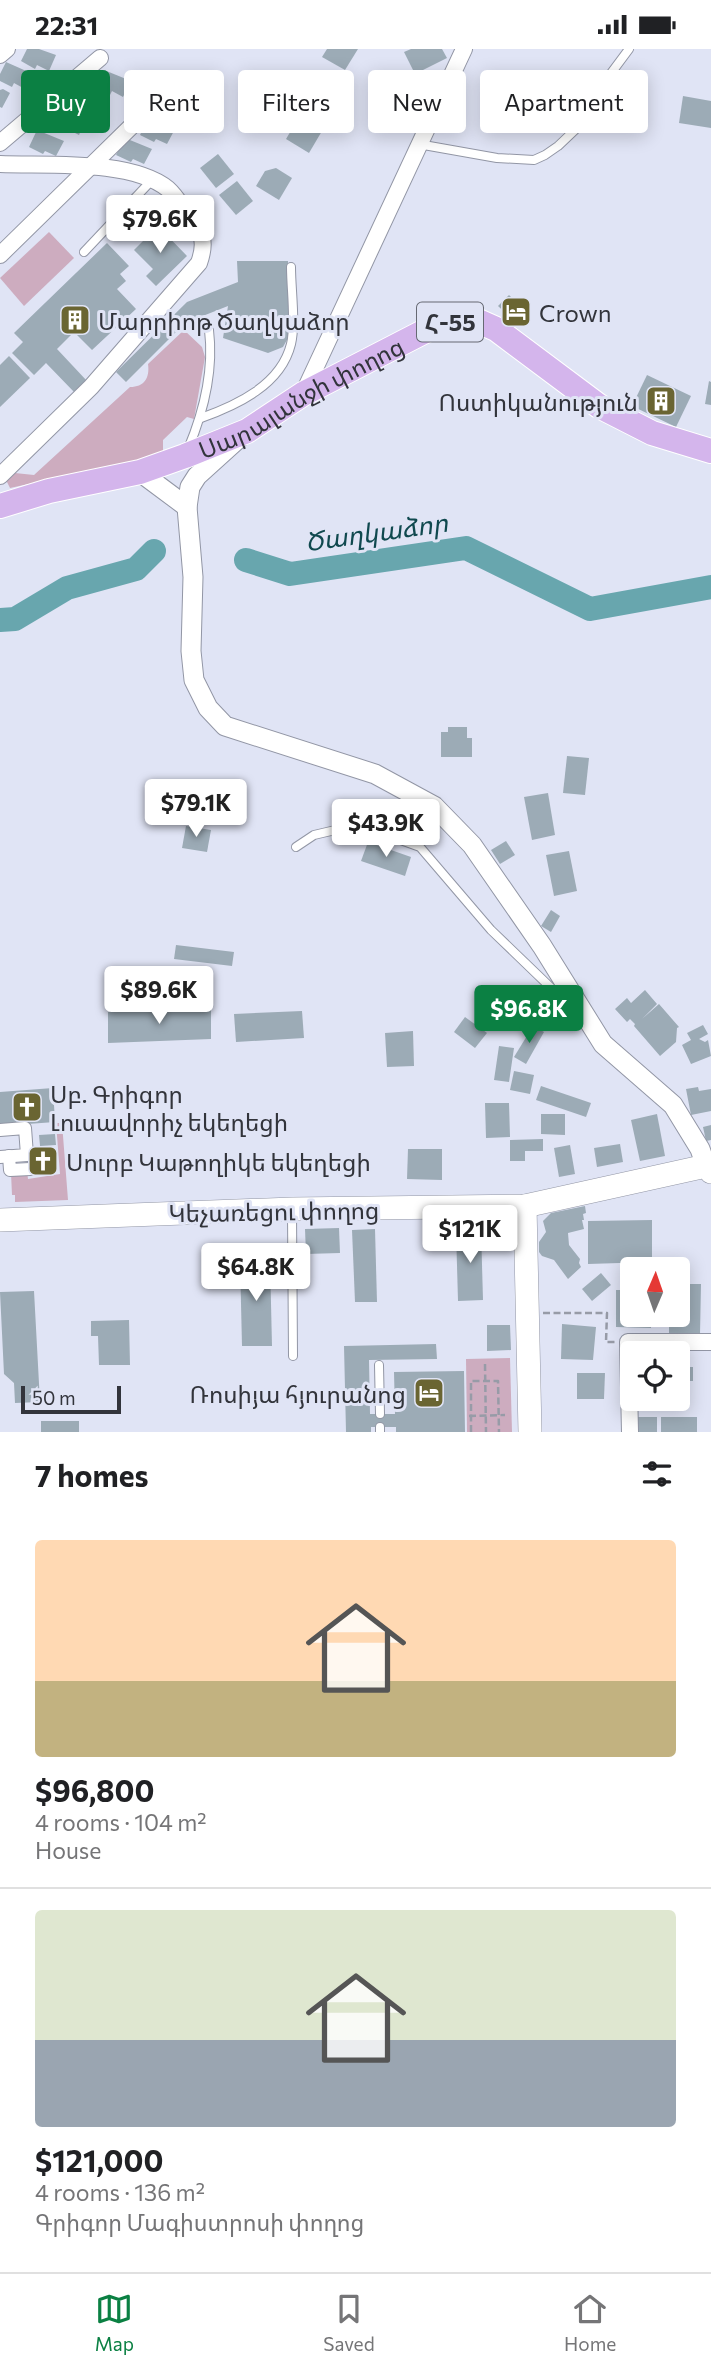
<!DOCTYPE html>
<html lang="en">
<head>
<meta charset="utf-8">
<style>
	:root { --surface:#fff; --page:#f2f2f2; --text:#202124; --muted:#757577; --line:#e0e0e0; --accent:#0b8043 }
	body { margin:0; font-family:Commissioner,"Noto Sans Armenian",sans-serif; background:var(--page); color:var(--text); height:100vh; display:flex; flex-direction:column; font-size:26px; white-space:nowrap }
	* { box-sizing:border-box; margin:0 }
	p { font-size:23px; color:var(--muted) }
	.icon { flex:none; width:38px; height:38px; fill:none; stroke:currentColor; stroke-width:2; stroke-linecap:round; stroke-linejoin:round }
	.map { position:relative; height:1383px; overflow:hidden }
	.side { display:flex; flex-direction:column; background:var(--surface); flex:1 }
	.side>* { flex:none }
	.top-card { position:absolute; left:21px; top:21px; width:670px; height:63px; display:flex; gap:14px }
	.needle { width:46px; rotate:2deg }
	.controls { position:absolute; left:620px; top:1208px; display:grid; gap:14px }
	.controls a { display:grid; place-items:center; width:70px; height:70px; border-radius:7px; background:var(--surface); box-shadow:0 4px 18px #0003; font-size:35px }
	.scale { position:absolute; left:21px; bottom:18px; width:100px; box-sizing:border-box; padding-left:7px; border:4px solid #32343b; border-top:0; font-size:19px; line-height:24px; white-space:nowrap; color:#32343b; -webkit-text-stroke:5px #e0e4f5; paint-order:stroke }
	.price { position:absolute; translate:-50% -60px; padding:0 16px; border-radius:7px; background:#fff; color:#222; font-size:23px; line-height:46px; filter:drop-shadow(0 2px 4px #0008) }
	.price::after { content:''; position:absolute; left:50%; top:42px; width:21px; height:16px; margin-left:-10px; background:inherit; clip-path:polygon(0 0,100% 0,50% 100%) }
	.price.current { background:var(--accent); color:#fff }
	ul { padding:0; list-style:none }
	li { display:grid; align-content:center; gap:14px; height:371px; padding:0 35px }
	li+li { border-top:2px solid var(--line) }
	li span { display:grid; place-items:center; height:217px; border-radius:7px; color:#555 }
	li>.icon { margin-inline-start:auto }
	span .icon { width:126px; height:126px; fill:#fffc; stroke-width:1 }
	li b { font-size:30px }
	h2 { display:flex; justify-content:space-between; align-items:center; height:84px; padding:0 35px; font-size:30px }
	.pill { padding:0 24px; border-radius:7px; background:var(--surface); box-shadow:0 4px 18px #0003; font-size:24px; line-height:63px }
	.pill.current { background:var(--accent); color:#fff }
	.status { display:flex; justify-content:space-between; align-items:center; height:49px; padding:0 35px; background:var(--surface); direction:ltr }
	.status svg { height:19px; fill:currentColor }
	.tab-bar { display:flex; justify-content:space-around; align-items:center; height:98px; border-top:2px solid var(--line); background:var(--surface); font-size:19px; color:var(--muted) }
	.tab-bar a { display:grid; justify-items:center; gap:4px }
	.tab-bar .current { color:var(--accent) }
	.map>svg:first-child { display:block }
	.green { fill:#cdacbf }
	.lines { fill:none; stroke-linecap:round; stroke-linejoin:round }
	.river { stroke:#68a6ae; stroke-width:24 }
	.building { fill:#9cabb6 }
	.service-casing { stroke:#9296a5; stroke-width:10 }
	.pedestrian-casing { stroke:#9296a5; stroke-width:14 }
	.minor-casing { stroke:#9296a5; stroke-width:18 }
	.tertiary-casing { stroke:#9296a5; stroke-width:21 }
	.secondary-casing { stroke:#9296a5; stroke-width:24 }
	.primary-casing { stroke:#fff; stroke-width:26 }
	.path { stroke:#979ba7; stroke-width:2.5; stroke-dasharray:7 3.5; stroke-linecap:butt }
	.service { stroke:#fff; stroke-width:8 }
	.pedestrian { stroke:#fff; stroke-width:12 }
	.minor { stroke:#fff; stroke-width:16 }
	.tertiary { stroke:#fff; stroke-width:19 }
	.secondary { stroke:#fff; stroke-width:23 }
	.primary { stroke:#d4b5ec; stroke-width:24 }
	.labels { text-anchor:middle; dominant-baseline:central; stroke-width:6; stroke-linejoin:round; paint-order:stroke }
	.shield { fill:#e0e4f5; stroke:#666973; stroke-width:2 }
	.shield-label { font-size:23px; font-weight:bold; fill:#32343b }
	.poi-label { font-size:24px; fill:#32343b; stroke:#e0e4f5; text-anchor:start }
	.street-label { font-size:24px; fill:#32343b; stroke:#e0e4f5 }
	.water-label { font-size:26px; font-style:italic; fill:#10494f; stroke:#e0e4f5 }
</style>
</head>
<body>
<div class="status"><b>22:31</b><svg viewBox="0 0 49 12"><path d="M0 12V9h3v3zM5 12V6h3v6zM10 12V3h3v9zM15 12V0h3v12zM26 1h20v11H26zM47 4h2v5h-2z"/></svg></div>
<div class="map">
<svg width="711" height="1383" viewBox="0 0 711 1383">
	<rect width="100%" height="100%" fill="#e0e4f5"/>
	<!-- green -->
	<g class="green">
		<path d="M49,183l25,26 -50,48 -24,-28z"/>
		<path d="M184,281l18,17 3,10 -11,62 -7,-2 -24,23v15l-153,33 -4,-8 9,-7 19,2 96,-88c14,0 20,-9 18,-23z"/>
		<path d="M56,1074h6l6,77 -53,2v-7h-3l-1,-22 16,-2 1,8 32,-5z"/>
		<path d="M510,1309l2,74h-45l-1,-73z"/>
	</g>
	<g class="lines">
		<!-- river -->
		<g class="river">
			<path d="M246,511l44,14 176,-26 124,61 121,-22"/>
			<path d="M0,571l15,-1 52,-31 69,-19 18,-18"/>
		</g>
	</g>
	<!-- building -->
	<g class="building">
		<path d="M27,0h12l17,6 -7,16 -12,-6 -2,4 -14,-8z"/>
		<path d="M327,0h31l-13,21 -23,-13z"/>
		<path d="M411,0h31l5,9 -32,16 -11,-22z"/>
		<path d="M6,13l27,12 -8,15 -11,-6 -2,4 -12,-6v-7z"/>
		<path d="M104,21l27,11 -8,16 -11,-6 -2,4 -15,-8z"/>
		<path d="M325,29l17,10 -14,22 -22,-14 9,-14z"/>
		<path d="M3,40l7,4 -8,15 -2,-1v-17z"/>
		<path d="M81,40l26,11 -7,16 -12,-6 -1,4 -15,-8z"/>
		<path d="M683,47l28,5v27l-32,-5z"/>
		<path d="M60,59l26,11 -7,16 -12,-6 -1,4 -15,-7z"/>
		<path d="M148,69l27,11 -8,15 -11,-5 -2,3 -14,-7z"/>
		<path d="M306,72l16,10 -13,22 -23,-14 9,-15z"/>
		<path d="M37,81l27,11 -8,15 -11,-5 -2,3 -14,-7z"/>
		<path d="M125,89l27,11 -8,15 -11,-5 -2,3 -15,-7z"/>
		<path d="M218,105l16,20 -18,14 -16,-20z"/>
		<path d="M276,119l16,10 -13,22 -23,-14 9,-15z"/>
		<path d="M237,132l16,20 -17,14 -17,-20z"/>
		<path d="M158,177l29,30 -31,30 -10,-10 7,-7 -19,-19z"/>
		<path d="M107,194l22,23 -9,8 6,7 -9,8 19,20 -44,41 -18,-18 -17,17 30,32 -12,12 -29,-30 -12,12 -22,-22 11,-11 -9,-9z"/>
		<path d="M237,212h51v77l-5,9 -15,6 -45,-15 5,-32 -43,17 -59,59 -10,-10 71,-70 51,-20z"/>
		<path d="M509,246l16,16 -10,11 -17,-16z"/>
		<path d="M9,307l21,22 -30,29v-42z"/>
		<path d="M647,326l44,21 -15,31 -44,-21z"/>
		<path d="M709,332l2,1v23l-6,-1z"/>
		<path d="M448,678h19v11h5v19h-31v-25h7z"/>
		<path d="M567,707l22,2 -4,37 -22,-2z"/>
		<path d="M548,744l7,42 -23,5 -8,-43z"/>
		<path d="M186,777l25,4 -4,22 -25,-4z"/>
		<path d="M506,792l9,14 -15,9 -9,-14z"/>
		<path d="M368,793l43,15 -6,19 -44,-15z"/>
		<path d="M569,802l8,40 -23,5 -8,-41z"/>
		<path d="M551,861l9,6 -9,16 -10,-6z"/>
		<path d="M176,896l58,7 -2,14 -58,-7z"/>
		<path d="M645,941l12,14 -15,15 17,-15 20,23 -2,1 -1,14 -16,14 -26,-30 1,-2 -5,-5 -3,3 -12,-13 12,-11 4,5z"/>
		<path d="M541,946l10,7 -8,12 -10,-7z"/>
		<path d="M211,960v30l-103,4v-31z"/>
		<path d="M302,962l2,27 -68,4 -2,-28z"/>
		<path d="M465,968l22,16 -12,15 -21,-16z"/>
		<path d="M703,976l5,9 -9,5 6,3 3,-2 3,16 -20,8 -9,-19 9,-5 -4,-7z"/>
		<path d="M533,977l11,6 -18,32 -12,-7z"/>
		<path d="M413,982l1,35 -27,1 -2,-34z"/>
		<path d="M499,997l15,2 -5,34 -15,-2z"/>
		<path d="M514,1022l20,4 -4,19 -20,-4z"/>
		<path d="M541,1037l50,17 -5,14 -50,-17z"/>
		<path d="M698,1038l1,4 12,-2v22l-20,4 -5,-26z"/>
		<path d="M53,1039l2,34 -55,4v-34z"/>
		<path d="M485,1054h24l1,34 -24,1z"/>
		<path d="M541,1065h24v21l-24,-1z"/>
		<path d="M657,1065l8,42 -25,5 -9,-41z"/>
		<path d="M711,1076v15l-5,1 -3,-14z"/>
		<path d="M55,1085l1,11 -16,1 -1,-11z"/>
		<path d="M543,1090v12h-18v10h-15v-21z"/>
		<path d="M620,1095l3,18 -26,5 -3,-19z"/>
		<path d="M570,1096l5,29 -16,3 -5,-29z"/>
		<path d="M408,1100h34v31l-35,-1z"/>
		<path d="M55,1102l2,20 -27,2 -1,-19z"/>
		<path d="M585,1157l1,7 -3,1 1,6h-2l2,9 -16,4 1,12 11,14 -1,4 2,4 -13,12 -14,-19 -12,-4 -3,-4v-10l7,-10 -3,-11 8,-8z"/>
		<path d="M652,1171v42l-64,2v-43z"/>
		<path d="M339,1179l1,25 -34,1 -1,-25z"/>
		<path d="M375,1180l2,73h-22l-3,-72z"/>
		<path d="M481,1180l2,71 -25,1 -2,-71z"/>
		<path d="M270,1211l2,86h-30l-2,-85z"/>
		<path d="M601,1224l10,12 -19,16 -10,-12z"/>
		<path d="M677,1235h24l-1,50h-31v-20h8z"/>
		<path d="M616,1241h16v24h19v14l-35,-1z"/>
		<path d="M34,1242l6,111 -25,1 -1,-20 -10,-9 -4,-82z"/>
		<path d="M129,1271l1,45h-31l-1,-29h-7v-15z"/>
		<path d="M562,1275l34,3 -3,33 -32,-1z"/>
		<path d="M487,1276h23l1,25 -24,1z"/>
		<path d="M436,1295l1,15 -68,1 1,54h25l-1,-42 70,-1 1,61h-69v-5h-25v5h-25l-2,-86z"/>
		<path d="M677,1309h11v9h5v14h-5l1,16h-12z"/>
		<path d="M577,1324h28l-1,26h-27z"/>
		<path d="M633,1368h24v15h-23z"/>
		<rect x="661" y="1368" width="36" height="15"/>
		<rect x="41" y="1372" width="38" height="11"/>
	</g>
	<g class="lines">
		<!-- service casing -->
		<g class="service-casing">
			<g id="service">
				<path d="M418,95l79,14 37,2 11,-5 13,-9 20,-19 28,-47 23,-31"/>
				<path d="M84,203l68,-72"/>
				<path d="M201,369c36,-13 80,-33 90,-74 5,-21 0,-54 0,-77"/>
				<path d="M188,400c16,-38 26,-78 21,-119"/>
				<path d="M296,798l18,-12 34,-8 25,3 47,17 71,83 81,78"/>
				<path d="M292,1163l1,144"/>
				<path d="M379,1316l1,49"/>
				<path d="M380,1378v5"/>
			</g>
		</g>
		<!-- pedestrian casing -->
		<g class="pedestrian-casing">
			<g id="pedestrian">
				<path d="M0,1081l25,-2 2,27 -27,2"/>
				<path d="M9,1107l1,14 20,-1"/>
			</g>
		</g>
		<!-- minor casing -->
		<g class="minor-casing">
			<g id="minor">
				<path d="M0,6l7,-6"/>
				<path d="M0,94l100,-85"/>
				<path d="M0,115c47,2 131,-5 168,25 8,7 14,18 20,26 14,19 19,25 11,48l-108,124 -91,89"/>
				<path d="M0,206l146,-143"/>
				<path d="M303,345l161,-345"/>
				<path d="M630,1383l-2,-90h83"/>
			</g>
		</g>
		<!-- tertiary casing -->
		<g class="tertiary-casing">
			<g id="tertiary">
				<path d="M239,389l-42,38 -7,11 -3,20 6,70 -2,74 3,29 14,28 17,18 150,48 59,32 38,39 70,101 61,98 70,61 27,44 6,17 5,-2"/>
				<path d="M140,423l47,35"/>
			</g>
		</g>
		<!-- secondary casing -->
		<g class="secondary-casing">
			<g id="secondary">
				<path d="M525,1157l5,226"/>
				<path d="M0,1171l292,-11 233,-3 181,-40 5,6"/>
			</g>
		</g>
		<!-- primary casing -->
		<g class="primary-casing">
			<g id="primary">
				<path id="s1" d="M0,457l49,-15 91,-19 45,-16 62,-25 56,-37 128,-66 29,-9 18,2 18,8 103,77 53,27 59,18"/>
			</g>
		</g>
		<!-- path -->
		<g class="path">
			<path d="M543,1264h64l-1,29h9"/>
			<path d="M485,1315l1,68"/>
			<path d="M469,1367l36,-1"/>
			<path d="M471,1383v-51h27l1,51"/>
		</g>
		<!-- service -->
		<use href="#service" class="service"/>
		<!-- pedestrian -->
		<use href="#pedestrian" class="pedestrian"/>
		<!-- minor -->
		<use href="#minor" class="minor"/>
		<!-- tertiary -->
		<use href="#tertiary" class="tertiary"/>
		<!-- secondary -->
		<use href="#secondary" class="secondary"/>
		<!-- primary -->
		<use href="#primary" class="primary"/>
	</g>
	<!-- icons -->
	<defs>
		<g id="hotel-square" transform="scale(1.575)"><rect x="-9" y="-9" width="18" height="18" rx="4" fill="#6a6532" stroke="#e0e4f5"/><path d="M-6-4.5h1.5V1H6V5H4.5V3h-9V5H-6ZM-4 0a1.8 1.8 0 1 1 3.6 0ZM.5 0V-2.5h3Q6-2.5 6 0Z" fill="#fff"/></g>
		<g id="building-square" transform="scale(1.575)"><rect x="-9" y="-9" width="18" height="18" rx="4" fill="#6a6532" stroke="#e0e4f5"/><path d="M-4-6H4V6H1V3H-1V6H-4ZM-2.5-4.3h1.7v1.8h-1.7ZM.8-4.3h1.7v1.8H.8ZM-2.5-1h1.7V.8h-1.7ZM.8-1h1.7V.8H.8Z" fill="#fff"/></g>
		<g id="church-square" transform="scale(1.575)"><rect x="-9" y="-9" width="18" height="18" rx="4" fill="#6a6532" stroke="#e0e4f5"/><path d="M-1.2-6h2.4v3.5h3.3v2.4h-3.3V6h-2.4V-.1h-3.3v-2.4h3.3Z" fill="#fff"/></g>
	</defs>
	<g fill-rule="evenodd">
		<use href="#hotel-square" x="516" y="263"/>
		<use href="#building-square" x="75" y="271"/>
		<use href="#building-square" x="661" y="352"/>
		<use href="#church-square" x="27" y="1058"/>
		<use href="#church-square" x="43" y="1112"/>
		<use href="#hotel-square" x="429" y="1344"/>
	</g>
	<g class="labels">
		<!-- shield labels -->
		<rect class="shield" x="417" y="253.5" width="66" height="39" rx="5"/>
		<g class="shield-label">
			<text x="450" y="273">Հ-55</text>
		</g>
		<!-- poi labels -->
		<g class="poi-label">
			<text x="539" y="263">Crown</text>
			<text x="98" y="271">Մարրիոթ Ծաղկաձոր</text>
			<text x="638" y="352" text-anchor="end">Ոստիկանություն</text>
			<text x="50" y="1044">Սբ. Գրիգոր<tspan x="50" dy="28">Լուսավորիչ եկեղեցի</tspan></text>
			<text x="66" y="1112">Սուրբ Կաթողիկե եկեղեցի</text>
			<text x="406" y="1344" text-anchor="end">Ռոսիյա հյուրանոց</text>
		</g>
		<!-- street labels -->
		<g class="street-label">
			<text stroke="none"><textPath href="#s1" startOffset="322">Սարալանջի փողոց</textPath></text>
			<text transform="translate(274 1162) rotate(-1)">Կեչառեցու փողոց</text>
		</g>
		<!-- water labels -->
		<g class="water-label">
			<text transform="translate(376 482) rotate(-8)">Ծաղկաձոր</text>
		</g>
	</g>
</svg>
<div class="controls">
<a><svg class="needle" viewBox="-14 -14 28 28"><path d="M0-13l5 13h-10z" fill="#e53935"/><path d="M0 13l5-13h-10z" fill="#757577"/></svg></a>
<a><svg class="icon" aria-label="locate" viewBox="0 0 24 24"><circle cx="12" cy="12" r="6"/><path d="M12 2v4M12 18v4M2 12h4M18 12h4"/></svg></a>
</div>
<div class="scale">50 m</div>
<b class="price" style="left:160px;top:206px">$79.6K</b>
<b class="price" style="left:196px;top:790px">$79.1K</b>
<b class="price" style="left:386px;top:810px">$43.9K</b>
<b class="price" style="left:159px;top:977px">$89.6K</b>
<b class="price current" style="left:529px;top:996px">$96.8K</b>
<b class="price" style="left:470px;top:1216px">$121K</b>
<b class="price" style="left:256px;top:1254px">$64.8K</b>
<div class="top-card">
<a class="pill current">Buy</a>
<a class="pill">Rent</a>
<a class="pill">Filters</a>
<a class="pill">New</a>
<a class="pill">Apartment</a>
</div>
</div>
<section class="side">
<h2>7 homes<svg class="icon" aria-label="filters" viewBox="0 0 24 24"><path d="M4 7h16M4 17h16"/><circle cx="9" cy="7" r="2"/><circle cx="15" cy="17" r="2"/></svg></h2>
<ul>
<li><span style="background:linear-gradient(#ffd9b3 65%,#c2b280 0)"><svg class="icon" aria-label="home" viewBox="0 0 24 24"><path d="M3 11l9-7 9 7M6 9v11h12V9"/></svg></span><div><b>$96,800</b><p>4 rooms · 104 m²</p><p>House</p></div></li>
<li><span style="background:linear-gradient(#dfe7d0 60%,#9aa5b1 0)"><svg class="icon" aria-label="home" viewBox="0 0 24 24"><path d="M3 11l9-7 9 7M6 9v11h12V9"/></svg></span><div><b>$121,000</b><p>4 rooms · 136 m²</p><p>Գրիգոր Մագիստրոսի փողոց</p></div></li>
</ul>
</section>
<nav class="tab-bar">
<a class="current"><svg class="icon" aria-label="map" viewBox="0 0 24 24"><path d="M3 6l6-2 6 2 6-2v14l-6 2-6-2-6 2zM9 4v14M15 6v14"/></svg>Map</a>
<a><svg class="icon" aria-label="saved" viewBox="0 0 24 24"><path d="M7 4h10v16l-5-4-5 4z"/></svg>Saved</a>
<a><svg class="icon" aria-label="home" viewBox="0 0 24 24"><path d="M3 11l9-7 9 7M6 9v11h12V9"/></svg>Home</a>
</nav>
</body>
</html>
